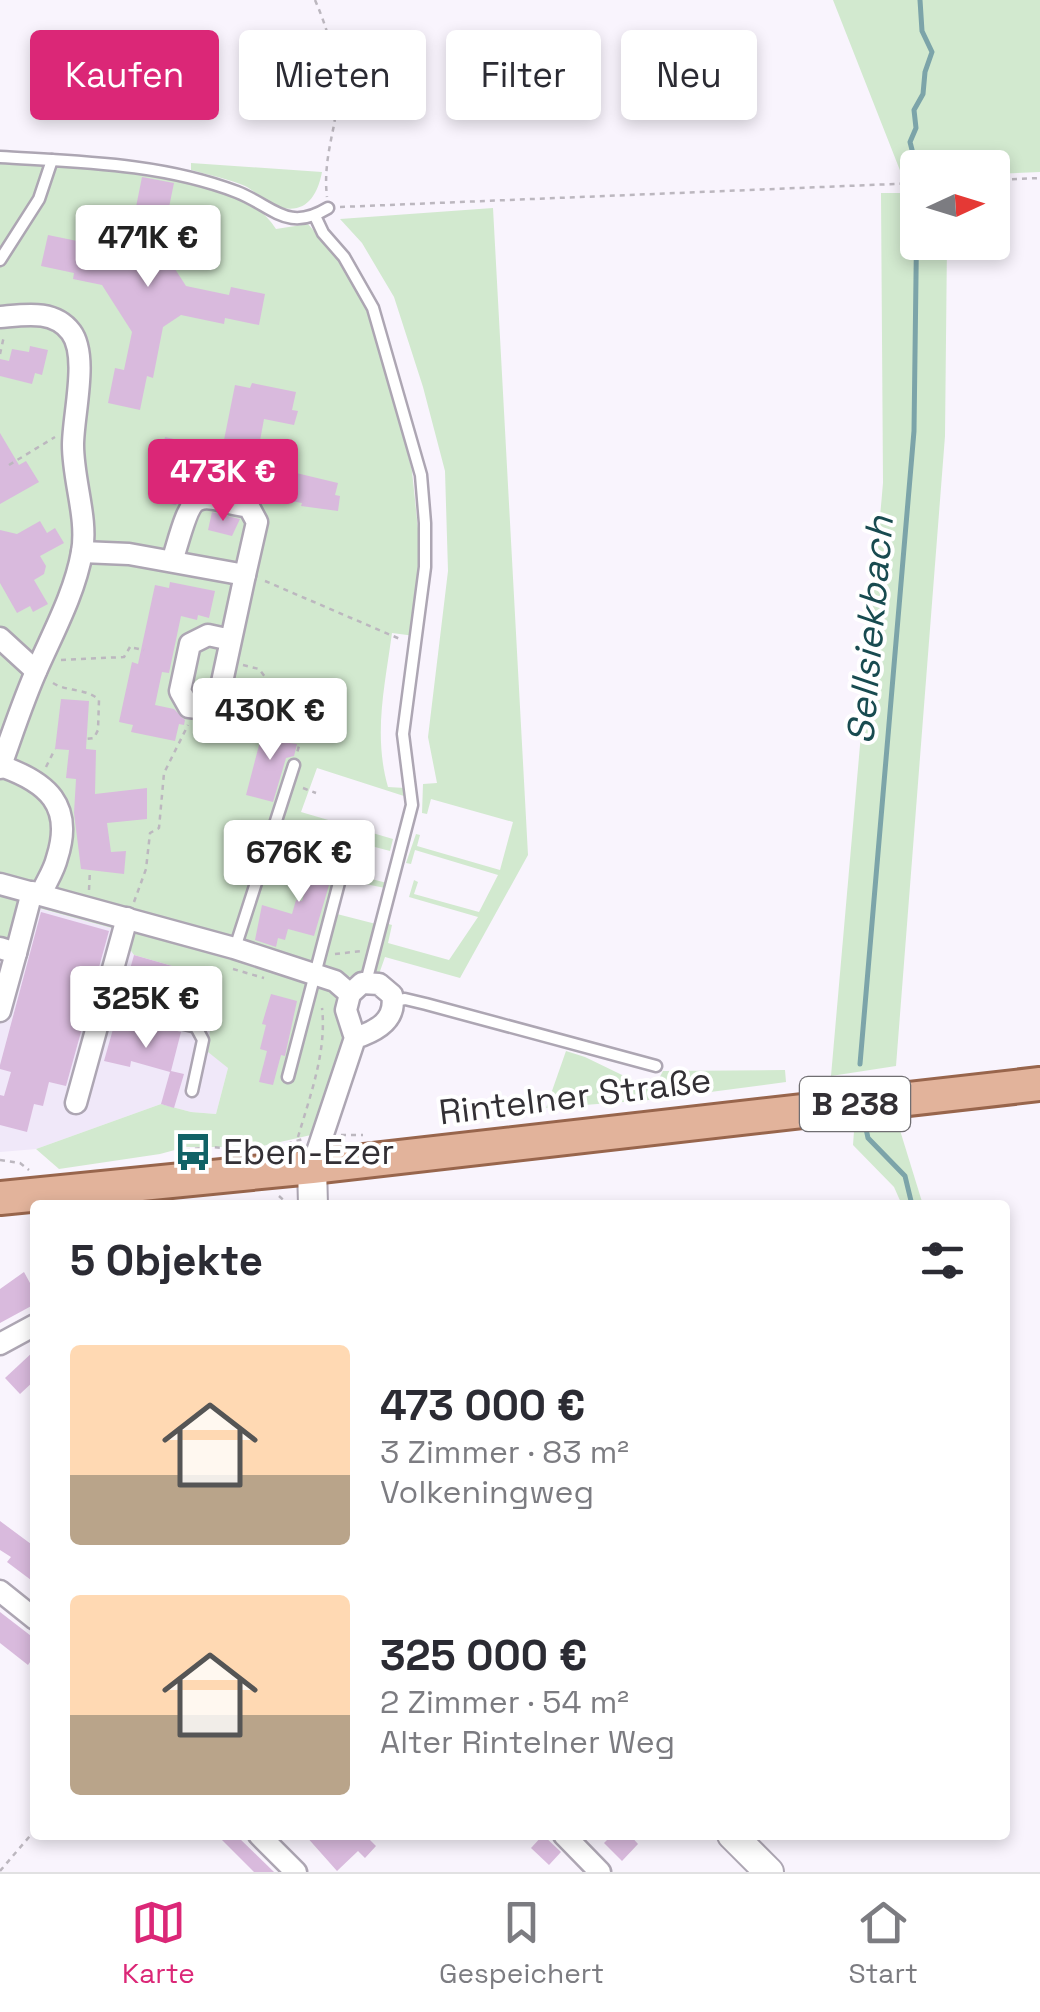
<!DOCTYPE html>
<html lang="de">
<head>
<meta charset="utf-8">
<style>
	:root { --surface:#fff; --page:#f7f7f7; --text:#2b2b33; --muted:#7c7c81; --line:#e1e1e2; --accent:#db2777 }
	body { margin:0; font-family:"Space Grotesk",sans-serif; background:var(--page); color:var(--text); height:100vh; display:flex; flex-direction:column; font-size:38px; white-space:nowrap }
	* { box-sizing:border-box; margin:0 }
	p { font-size:32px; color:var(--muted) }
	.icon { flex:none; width:55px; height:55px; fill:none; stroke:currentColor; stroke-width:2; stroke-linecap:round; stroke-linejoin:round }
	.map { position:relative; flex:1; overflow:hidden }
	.sheet { position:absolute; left:30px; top:1200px; width:980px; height:640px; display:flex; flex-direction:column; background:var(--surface); border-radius:10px; box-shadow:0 5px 15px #0003 }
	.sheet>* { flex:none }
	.banner { position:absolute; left:30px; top:30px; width:980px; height:90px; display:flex; gap:20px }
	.needle { width:65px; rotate:86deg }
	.tools { position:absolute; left:900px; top:150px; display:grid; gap:20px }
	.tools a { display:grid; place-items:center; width:110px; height:110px; border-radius:10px; background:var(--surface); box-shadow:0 5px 15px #0003; font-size:50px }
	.price { position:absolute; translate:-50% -85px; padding:0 22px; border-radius:10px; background:#fff; color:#222; font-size:32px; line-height:65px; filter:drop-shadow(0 2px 5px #0008) }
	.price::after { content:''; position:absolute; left:50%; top:60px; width:30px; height:22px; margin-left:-15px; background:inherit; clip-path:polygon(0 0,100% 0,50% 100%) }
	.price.current { background:var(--accent); color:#fff }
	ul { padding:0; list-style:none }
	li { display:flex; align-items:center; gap:30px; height:250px; padding:0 40px }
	li span { display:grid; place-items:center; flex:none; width:280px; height:200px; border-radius:10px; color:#555 }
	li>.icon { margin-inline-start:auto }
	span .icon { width:120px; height:120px; fill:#fffc; stroke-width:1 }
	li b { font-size:42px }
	h2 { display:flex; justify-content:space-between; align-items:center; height:120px; padding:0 40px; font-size:42px }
	.tag { padding:0 35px; border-radius:10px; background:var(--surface); box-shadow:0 5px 15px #0003; font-size:35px; line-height:90px }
	.tag.current { background:var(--accent); color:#fff }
	.menu { display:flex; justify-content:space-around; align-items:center; height:140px; border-top:2px solid var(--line); background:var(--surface); font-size:28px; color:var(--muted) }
	.menu a { display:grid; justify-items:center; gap:5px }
	.menu .current { color:var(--accent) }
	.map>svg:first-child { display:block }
	.built { fill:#f0e8f9 }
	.green { fill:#d2e9cf }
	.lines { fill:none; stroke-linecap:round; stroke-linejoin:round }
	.stream { stroke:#7ca4a9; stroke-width:5 }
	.building { fill:#d9badd }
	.service-casing { stroke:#ada6b3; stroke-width:15 }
	.minor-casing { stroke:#ada6b3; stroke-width:25 }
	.secondary-casing { stroke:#ada6b3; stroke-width:32 }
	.primary-casing { stroke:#98654c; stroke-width:38 }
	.path { stroke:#bcb7bf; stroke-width:2.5; stroke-dasharray:5 5; stroke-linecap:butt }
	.service { stroke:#fff; stroke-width:10 }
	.minor { stroke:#fff; stroke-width:20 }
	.secondary { stroke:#fff; stroke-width:28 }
	.primary { stroke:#e2b39b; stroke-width:32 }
	.labels { text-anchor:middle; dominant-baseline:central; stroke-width:8; stroke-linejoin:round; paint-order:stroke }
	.shield { fill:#fff; stroke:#706e72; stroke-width:2.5 }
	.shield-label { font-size:32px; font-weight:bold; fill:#333035 }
	.street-label { font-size:35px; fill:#333035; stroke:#fff }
	.poi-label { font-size:35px; fill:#333035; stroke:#fff; text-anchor:start }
	.water-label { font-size:38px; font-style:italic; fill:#184b50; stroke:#fff }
</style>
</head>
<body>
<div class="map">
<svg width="1040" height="1872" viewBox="0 0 1040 1872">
	<rect width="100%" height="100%" fill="#f9f4fd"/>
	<!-- built -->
	<path class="built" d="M23,904l92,25 19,26 66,19 12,33 -4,22 20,39 -12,46 -25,-2 -30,-8 -125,45 -36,3v-196z"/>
	<!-- green -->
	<g class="green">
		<path d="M833,0h207v172l-47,2 -1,-6h-74l-1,9 -14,1z"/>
		<path d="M0,163c70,6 235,0 276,66l32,-5 31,36 30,52 26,91 17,68 8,77 -5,88 -23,-3c-7,52 -19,102 -4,154l17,1 2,9 -90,-29 -16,44 92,27 -3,12 -34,-9 -8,31 39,10 -2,5 -39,-8 -9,34 39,10 -15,51 -13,2 -6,28 5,29 -36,101 -53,12h-72l-26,7 -101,15 -23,-20 125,-45 30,8 25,2 12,-46 -20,-16 4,-44 -20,-5 8,-29 -66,-19 -19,-26 -91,-25 -18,53 -6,-1z"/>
		<path d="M191,163l131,9c-5,27 -20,46 -50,32 -10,-4 -17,-13 -27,-18 -16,-7 -36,-11 -54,-16z"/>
		<path d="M881,193h36l1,49 29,1 -2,193 -49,630 -65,10 52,-593z"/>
		<path d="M493,208l35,647 -68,123 -75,-21 -6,17 -6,-2 12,-49 7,2 -4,18 61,17 29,-43 -69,-20 5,-17 4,2 -4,12 65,18 19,-37 -83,-25 -4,14 -5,-1 10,-29 4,1 -3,11 83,24 13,-48 -82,-23 -4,15 -5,-1 1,-29 14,-1 -9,-46 20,-166 -3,-100 -22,-84 -29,-90 -32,-54 -22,-24z"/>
		<path d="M566,1051l19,6 68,33 10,-19 122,-1 1,12 -137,18 -103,8z"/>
		<path d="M899,1127l24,78h-21l-8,-18 -41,-42 1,-14z"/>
	</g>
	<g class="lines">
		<!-- stream -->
		<g class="stream">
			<path d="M917,169l-7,-27 6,-14 -2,-18 9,-16 2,-22 7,-20 -10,-21 -2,-31"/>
			<path d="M860,1064l54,-633 3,-231"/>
			<path d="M865,1124l3,14 37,38 7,29"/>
		</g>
	</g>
	<!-- building -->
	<g class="building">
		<path d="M142,177l32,6 -6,29 6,1 -8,42 20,31 43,9 2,-8 34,7 -6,31 -34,-7 -1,6 -43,-9 -18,12 -10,51 -6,-2 -7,34 -32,-7 7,-35 9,2 8,-38 -30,-47 -29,-6 1,-6 -33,-7 7,-31 34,7 -2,8 39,8 18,-11 7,-38 -8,-2z"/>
		<path d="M30,346l18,4 -6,25 -7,-2 -3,11 -32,-8v-17l9,2 3,-12 17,3z"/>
		<path d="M252,383l44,9 -4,18 6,1 -4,14 -30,-6 -7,38 28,5 -1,4 8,2v4l46,11 -3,12 5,1 -2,15 -37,-5 1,-3 -22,-4 1,-4 -34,-6 -1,3 -14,-1 -14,-5 1,-4 -35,-6 -8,29 -12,-2 1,-4 -17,-4 9,-44 5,1 3,-15 57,13 13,-65 15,3z"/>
		<path d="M0,433l19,32 7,-4 13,21 -39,22z"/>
		<path d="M212,512l28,7 -8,17 -24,-6z"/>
		<path d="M40,521l7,12 8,-5 9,15 -24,13 6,10 -2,8 -10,6 14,24 -15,8 -3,-6 -13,7 -17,-30v-53l17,4z"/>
		<path d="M170,582l45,9 -6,27 -11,-3 -1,5 -16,-4 -12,57 -7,-1 -7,33 19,4 11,11 -1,5 -5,-1 -4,17 -44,-9 2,-7 -14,-3 13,-60 6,2 17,-79 14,3z"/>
		<path d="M61,699l28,2 -3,48 10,1 -1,44 52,-6v31l-40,4 4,29 15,-1 -2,23 -43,-5 -7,-56 2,-34 -10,-1 3,-28 -14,-1z"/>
		<path d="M264,726l29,7 -3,10 7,1 -3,12 -8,2 -13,44 -27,-7z"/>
		<path d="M321,842l14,4 -10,38 4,1 -15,51 -26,-7 -3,11 -7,-2 -2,9 -21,-7 7,-35 30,9 4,-14 6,1z"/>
		<path d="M41,912l68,19 -43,155 -17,-4 -6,24 -9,-2 -7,28 -27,-7v-30l4,1 7,-24 -11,-3v-4z"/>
		<path d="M134,955l66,19 -12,42 -66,-18z"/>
		<path d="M271,994l26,7 -12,55 -4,-1 -8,30 -14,-3 8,-31 -7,-2 6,-24 -4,-1z"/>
		<path d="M117,1015l64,17 -10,39 13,3 -10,34 -13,-4 9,-32 -39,-11 -1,6 -26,-6z"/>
		<path d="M24,1272l6,11 5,-2v23l-35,19v-34z"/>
		<path d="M35,1350v30l-15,14 -15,-16z"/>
		<path d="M0,1521l35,26v36l-28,-21 4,-5 -11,-7z"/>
		<path d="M0,1612l35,27v16l-7,10 -28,-22z"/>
		<path d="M217,1835h19l38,37h-20z"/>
		<path d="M305,1835h60l11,11 -11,12 -7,-7 -21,20z"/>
		<path d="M543,1835l18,17 -12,13 -18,-17z"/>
		<path d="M612,1835h18l8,9 -16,17 -18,-18z"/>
	</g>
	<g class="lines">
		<!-- service casing -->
		<g class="service-casing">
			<g id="service">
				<path d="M0,157c79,5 161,6 237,35 36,14 50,41 91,16"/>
				<path d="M315,216l8,17 21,24 29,51 48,167 4,48v44l-22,167 9,71 -46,177"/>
				<path d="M0,260l39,-61 13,-39"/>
				<path d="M235,948l59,-183"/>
				<path d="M394,1001l11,-2 21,5 230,62"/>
				<path d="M105,1003l91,24 7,13 -11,51"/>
				<path d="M288,1077l58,-221"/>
			</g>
		</g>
		<!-- minor casing -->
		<g class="minor-casing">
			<g id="minor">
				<path d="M0,317c24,-2 54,-8 71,15 18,24 2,83 2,113 0,36 15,73 9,107 -7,40 -28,79 -44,115 -15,33 -26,68 -38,101"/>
				<path d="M233,504l16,3 8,15 -12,53"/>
				<path d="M82,552l47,2 116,21 -26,121 -12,13 -18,-2 -9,-16 10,-47 18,-9 23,5"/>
				<path d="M172,561c5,-13 14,-56 26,-61 8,-4 17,-1 25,1"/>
				<path d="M0,638l36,33"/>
				<path d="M1,766c46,16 73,39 56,92 -3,13 -11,24 -16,36"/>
				<path d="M0,884l234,64 101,33 15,13"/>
				<path d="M0,948l16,5 16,-61"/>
				<path d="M0,1011l16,-58"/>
				<path d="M76,1103l51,-185"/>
				<path d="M312,1167l43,-129 -9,-28 4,-16 12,-11 17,1 13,11c5,25 -15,36 -37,43"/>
				<path d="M0,1344l35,-19"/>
				<path d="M0,1591l35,28"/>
				<path d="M259,1835l37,37"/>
				<path d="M564,1835l36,37"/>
			</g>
		</g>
		<!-- secondary casing -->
		<g class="secondary-casing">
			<g id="secondary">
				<path d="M312,1167l1,38"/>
				<path d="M732,1835l37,37"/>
			</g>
		</g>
		<!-- primary casing -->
		<g class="primary-casing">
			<path id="primary" d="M0,1198l312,-31 728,-83"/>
		</g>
		<!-- path -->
		<g class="path">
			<path d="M315,0c18,41 26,80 19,125 -5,24 -10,47 -7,72"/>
			<path d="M992,180l48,-2"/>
			<path d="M340,207l578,-24"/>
			<path d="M0,354l4,-18"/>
			<path d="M9,465l46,-28"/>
			<path d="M265,581l135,58"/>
			<path d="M134,648l10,2"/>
			<path d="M61,660l63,-3 6,-10"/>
			<path d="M243,665l16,4 45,59 -7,25"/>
			<path d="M53,683c14,9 34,5 46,17l-1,30 -4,8 -8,1"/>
			<path d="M46,767l9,-18"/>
			<path d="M303,788l13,5"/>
			<path d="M89,890l1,-20"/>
			<path d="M134,902l12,-33 4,-36 9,-5 5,-55 24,-48"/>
			<path d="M335,954l27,-3"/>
			<path d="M233,969l31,9"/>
			<path d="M341,1135h22"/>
			<path d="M298,1137c12,-41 29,-86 24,-129"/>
			<path d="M287,1144l16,-5"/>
			<path d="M185,1150l26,-3 23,2"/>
			<path d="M0,1160l20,3 9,7"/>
			<path d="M279,1196l10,9"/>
			<path d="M0,1871l35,-41"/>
		</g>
		<!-- service -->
		<use href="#service" class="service"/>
		<!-- minor -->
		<use href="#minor" class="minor"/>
		<!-- secondary -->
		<use href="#secondary" class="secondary"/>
		<!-- primary -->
		<use href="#primary" class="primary"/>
	</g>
	<!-- icons -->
	<defs>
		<g id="bus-bare" transform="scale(3)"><path d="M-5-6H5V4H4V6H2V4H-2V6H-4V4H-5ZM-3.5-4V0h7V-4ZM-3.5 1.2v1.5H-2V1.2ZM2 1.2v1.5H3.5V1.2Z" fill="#116266" stroke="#fff" stroke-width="2.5" paint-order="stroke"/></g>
	</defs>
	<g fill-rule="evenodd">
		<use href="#bus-bare" x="193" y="1152"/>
	</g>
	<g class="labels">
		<!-- shield labels -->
		<rect class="shield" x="800" y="1077" width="110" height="54" rx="8"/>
		<g class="shield-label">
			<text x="855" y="1104">B 238</text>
		</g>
		<!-- street labels -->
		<g class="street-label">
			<text transform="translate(575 1096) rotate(-7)">Rintelner Straße</text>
		</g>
		<!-- poi labels -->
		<g class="poi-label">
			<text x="223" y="1152">Eben-Ezer</text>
		</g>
		<!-- water labels -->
		<g class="water-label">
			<text transform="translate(870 630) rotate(-85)">Sellsiekbach</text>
		</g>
	</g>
</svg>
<div class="tools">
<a><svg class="needle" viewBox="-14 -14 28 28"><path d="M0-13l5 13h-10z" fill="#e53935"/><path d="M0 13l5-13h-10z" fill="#7c7c81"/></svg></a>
</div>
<b class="price" style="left:148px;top:290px">471K €</b>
<b class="price current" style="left:223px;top:524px">473K €</b>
<b class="price" style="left:270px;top:763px">430K €</b>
<b class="price" style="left:299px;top:905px">676K €</b>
<b class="price" style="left:146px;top:1051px">325K €</b>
<div class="banner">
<a class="tag current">Kaufen</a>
<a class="tag">Mieten</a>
<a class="tag">Filter</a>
<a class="tag">Neu</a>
</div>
<section class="sheet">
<h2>5 Objekte<svg class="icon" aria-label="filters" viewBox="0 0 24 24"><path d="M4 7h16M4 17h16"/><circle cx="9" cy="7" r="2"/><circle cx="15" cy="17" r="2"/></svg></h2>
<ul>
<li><span style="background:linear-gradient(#ffd9b3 65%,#b9a48a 0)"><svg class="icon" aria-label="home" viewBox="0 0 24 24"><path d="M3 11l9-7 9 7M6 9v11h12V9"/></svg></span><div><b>473 000 €</b><p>3 Zimmer · 83 m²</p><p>Volkeningweg</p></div></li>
<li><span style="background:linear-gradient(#ffd9b3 60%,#b9a48a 0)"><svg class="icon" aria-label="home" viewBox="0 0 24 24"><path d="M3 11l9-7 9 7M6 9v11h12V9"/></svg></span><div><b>325 000 €</b><p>2 Zimmer · 54 m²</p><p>Alter Rintelner Weg</p></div></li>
</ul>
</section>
</div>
<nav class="menu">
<a class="current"><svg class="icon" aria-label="map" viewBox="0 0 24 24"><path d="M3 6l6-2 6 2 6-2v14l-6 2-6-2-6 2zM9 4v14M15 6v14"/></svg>Karte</a>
<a><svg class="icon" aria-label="saved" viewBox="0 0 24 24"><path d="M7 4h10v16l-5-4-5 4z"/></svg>Gespeichert</a>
<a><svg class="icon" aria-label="home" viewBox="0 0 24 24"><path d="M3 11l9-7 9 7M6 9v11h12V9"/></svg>Start</a>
</nav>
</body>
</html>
